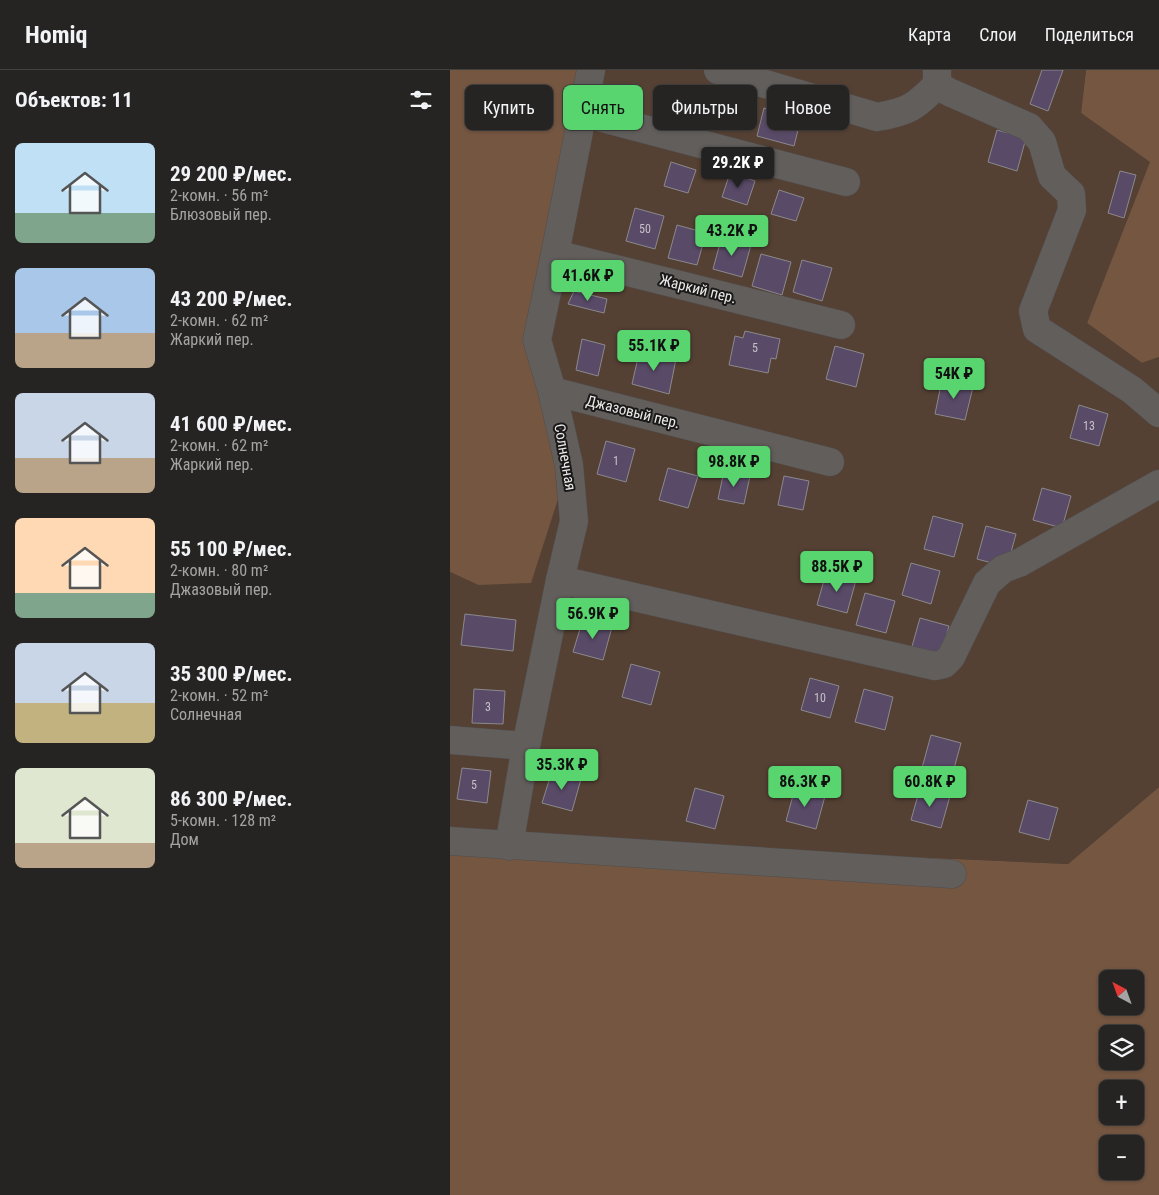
<!DOCTYPE html>
<html lang="ru">
<head>
<meta charset="utf-8">
<style>
	:root { --surface:#262422; --page:#32302f; --text:#f1f3f6; --muted:#a4a4a5; --line:#424140; --accent:#58d56f }
	body { margin:0; font-family:"Roboto Condensed",sans-serif; background:var(--page); color:var(--text); height:100vh; display:flex; flex-direction:column; font-size:19px; white-space:nowrap }
	* { box-sizing:border-box; margin:0 }
	p { font-size:16px; color:var(--muted) }
	.icon { flex:none; width:28px; height:28px; fill:none; stroke:currentColor; stroke-width:2; stroke-linecap:round; stroke-linejoin:round }
	.map { position:relative; flex:1; overflow:hidden }
	.panel { display:flex; flex-direction:column; background:var(--surface); width:450px }
	.panel>* { flex:none }
	.hud { position:absolute; left:15px; top:15px; width:475px; height:45px; display:flex; gap:10px }
	.needle { width:32px; rotate:319deg }
	.fabs { position:absolute; left:649px; top:900px; display:grid; gap:10px }
	.fabs a { display:grid; place-items:center; width:45px; height:45px; border-radius:8px; background:var(--surface); box-shadow:0 1px 4px #0004,0 0 0 1px var(--line); font-size:25px }
	.price { position:absolute; translate:-50% -42px; padding:0 11px; border-radius:5px; background:var(--accent); color:#111; font-size:16px; line-height:32px; filter:drop-shadow(0 1px 2px #0008) }
	.price::after { content:''; position:absolute; left:50%; top:30px; width:15px; height:11px; margin-left:-8px; background:inherit; clip-path:polygon(0 0,100% 0,50% 100%) }
	.price.on { background:#222; color:#fff }
	ul { padding:0; list-style:none }
	li { display:flex; align-items:center; gap:15px; height:125px; padding:0 15px }
	li span { display:grid; place-items:center; flex:none; width:140px; height:100px; border-radius:8px; color:#555 }
	li>.icon { margin-inline-start:auto }
	span .icon { width:60px; height:60px; fill:#fffc; stroke-width:1 }
	li b { font-size:21px }
	h2 { display:flex; justify-content:space-between; align-items:center; height:60px; padding:0 15px; font-size:21px }
	.tag { padding:0 18px; border-radius:8px; background:var(--surface); box-shadow:0 1px 4px #0004,0 0 0 1px var(--line); font-size:18px; line-height:45px }
	.tag.on { background:var(--accent); color:#111 }
	header { display:flex; align-items:center; gap:30px; box-sizing:border-box; height:70px; padding:0 25px; background:var(--surface); border-bottom:1px solid var(--line) }
	header strong { font-size:24px }
	nav { display:flex; gap:28px; margin-inline-start:auto; font-size:18px }
	main { display:flex; flex:1; min-height:0 }
	.map>svg:first-child { display:block }
	.green { fill:#554134 }
	.forest { fill:#745641; fill-rule:evenodd }
	.building { fill:#594a67; stroke:#8b898d }
	.lines { fill:none; stroke-linecap:round; stroke-linejoin:round }
	.minor-casing { stroke:#514e4d; stroke-width:29 }
	.minor { stroke:#615e5c; stroke-width:28 }
	.labels { text-anchor:middle; dominant-baseline:central; stroke-width:4; stroke-linejoin:round; paint-order:stroke }
	.number-label { font-size:12px; fill:#c6c1c8 }
	.street-label { font-size:15px; fill:#ebe9e8; stroke:#1a1818 }
</style>
</head>
<body>
<header>
<strong>Homiq</strong>
<nav><a>Карта</a><a>Слои</a><a>Поделиться</a></nav>
</header>
<main>
<section class="panel">
<h2>Объектов: 11<svg class="icon" aria-label="filters" viewBox="0 0 24 24"><path d="M4 7h16M4 17h16"/><circle cx="9" cy="7" r="2"/><circle cx="15" cy="17" r="2"/></svg></h2>
<ul>
<li><span style="background:linear-gradient(#bfe0f5 70%,#7fa58c 0)"><svg class="icon" aria-label="home" viewBox="0 0 24 24"><path d="M3 11l9-7 9 7M6 9v11h12V9"/></svg></span><div><b>29 200 ₽/мес.</b><p>2-комн. · 56 m²</p><p>Блюзовый пер.</p></div></li>
<li><span style="background:linear-gradient(#a9c7e8 65%,#b9a48a 0)"><svg class="icon" aria-label="home" viewBox="0 0 24 24"><path d="M3 11l9-7 9 7M6 9v11h12V9"/></svg></span><div><b>43 200 ₽/мес.</b><p>2-комн. · 62 m²</p><p>Жаркий пер.</p></div></li>
<li><span style="background:linear-gradient(#c9d6e8 65%,#b9a48a 0)"><svg class="icon" aria-label="home" viewBox="0 0 24 24"><path d="M3 11l9-7 9 7M6 9v11h12V9"/></svg></span><div><b>41 600 ₽/мес.</b><p>2-комн. · 62 m²</p><p>Жаркий пер.</p></div></li>
<li><span style="background:linear-gradient(#ffd9b3 75%,#7fa58c 0)"><svg class="icon" aria-label="home" viewBox="0 0 24 24"><path d="M3 11l9-7 9 7M6 9v11h12V9"/></svg></span><div><b>55 100 ₽/мес.</b><p>2-комн. · 80 m²</p><p>Джазовый пер.</p></div></li>
<li><span style="background:linear-gradient(#c9d6e8 60%,#c2b280 0)"><svg class="icon" aria-label="home" viewBox="0 0 24 24"><path d="M3 11l9-7 9 7M6 9v11h12V9"/></svg></span><div><b>35 300 ₽/мес.</b><p>2-комн. · 52 m²</p><p>Солнечная</p></div></li>
<li><span style="background:linear-gradient(#dfe7d0 75%,#b9a48a 0)"><svg class="icon" aria-label="home" viewBox="0 0 24 24"><path d="M3 11l9-7 9 7M6 9v11h12V9"/></svg></span><div><b>86 300 ₽/мес.</b><p>5-комн. · 128 m²</p><p>Дом</p></div></li>
</ul>
</section>
<div class="map">
<svg width="709" height="1125" viewBox="0 0 709 1125">
	<rect width="100%" height="100%" fill="#33302e"/>
	<!-- green -->
	<path class="green" d="M143,0h493l-5,43 70,49 -64,161 55,40 17,-6v430l-91,77 -618,-28v-264l28,13 49,-252z"/>
	<!-- forest -->
	<g class="forest">
		<path d="M0,0h143l-66,263 42,132 -38,118 -53,2 -28,-13z"/>
		<path d="M636,0h73v287l-17,6 -55,-40 63,-161 -69,-49z"/>
		<path d="M709,717v408h-709v-359l618,28zM658,909h27v27h-27zM658,964h27v27h-27zM658,1019h27v27h-27zM658,1074h27v27h-27z"/>
	</g>
	<!-- building -->
	<g class="building">
		<path d="M592,0h21l-15,41 -18,-7z"/>
		<path d="M314,38l37,10 -7,28 -37,-10z"/>
		<path d="M547,60l29,8 -9,33 -29,-9z"/>
		<path d="M221,92l25,8 -8,23 -24,-7z"/>
		<path d="M670,101l16,4 -12,43 -16,-5z"/>
		<path d="M280,103l25,8 -8,24 -25,-8z"/>
		<path d="M329,120l25,8 -8,23 -25,-7z"/>
		<path d="M185,138l29,8 -9,33 -29,-8z"/>
		<path d="M227,155l29,8 -9,32 -29,-7z"/>
		<path d="M272,166l29,9 -9,32 -29,-8z"/>
		<path d="M311,184l30,8 -9,33 -30,-9z"/>
		<path d="M352,190l30,8 -10,33 -29,-9z"/>
		<path d="M124,221l33,8 -3,14 -36,-9z"/>
		<path d="M295,261l35,8 -4,20 -5,-1 -3,15 -39,-8 6,-29 8,2z"/>
		<path d="M132,269l23,6 -7,31 -22,-6z"/>
		<path d="M385,276l29,8 -8,33 -30,-8z"/>
		<path d="M190,279l36,10 -7,35 -37,-10z"/>
		<path d="M492,310l31,7 -8,33 -30,-6z"/>
		<path d="M629,335l29,9 -9,32 -29,-8z"/>
		<path d="M156,371l29,8 -9,33 -29,-8z"/>
		<path d="M218,398l30,8 -10,32 -29,-8z"/>
		<path d="M274,401l26,5 -6,28 -26,-5z"/>
		<path d="M334,406l25,5 -6,29 -25,-5z"/>
		<path d="M592,418l29,8 -9,32 -29,-8z"/>
		<path d="M483,446l30,8 -9,33 -30,-8z"/>
		<path d="M536,456l30,8 -9,33 -30,-8z"/>
		<path d="M461,493l29,8 -9,33 -29,-9z"/>
		<path d="M376,503l30,7 -9,33 -30,-8z"/>
		<path d="M415,523l30,8 -9,32 -30,-8z"/>
		<path d="M15,544l51,6 -3,31 -52,-6z"/>
		<path d="M470,548l29,8 -9,32 -29,-8z"/>
		<path d="M133,549l29,8 -9,33 -30,-8z"/>
		<path d="M181,594l29,8 -9,33 -29,-8z"/>
		<path d="M360,608l29,8 -9,32 -29,-8z"/>
		<path d="M24,619l31,2 -2,33 -31,-1z"/>
		<path d="M414,619l29,8 -8,33 -30,-8z"/>
		<path d="M481,665l30,8 -9,33 -30,-8z"/>
		<path d="M12,698l29,3 -4,32 -30,-4z"/>
		<path d="M102,701l29,8 -9,32 -30,-8z"/>
		<path d="M245,718l29,8 -9,33 -29,-8z"/>
		<path d="M345,718l30,8 -9,33 -30,-8z"/>
		<path d="M470,718l30,8 -9,32 -30,-8z"/>
		<path d="M578,730l30,8 -9,32 -30,-8z"/>
	</g>
	<g class="lines">
		<!-- minor casing -->
		<g class="minor-casing">
			<g id="minor">
				<path d="M268,0l159,47c31,-5 38,-10 60,-32"/>
				<path d="M487,0v15l12,7 80,35 13,15 10,34 19,18 1,16 -39,101 4,18 95,61 27,23"/>
				<path d="M133,43l263,69"/>
				<path d="M105,184l286,71"/>
				<path d="M102,321l278,71"/>
				<path d="M110,510l375,86 9,-2 7,-7 36,-74 16,-14 16,-6 140,-79"/>
				<path d="M0,670l76,6"/>
				<path d="M0,771l502,33"/>
				<path d="M59,776l17,-100 34,-166 14,-59 -5,-56 -17,-74 -15,-51 18,-86 36,-184"/>
			</g>
		</g>
		<!-- minor -->
		<use href="#minor" class="minor"/>
	</g>
	<g class="labels">
		<!-- number labels -->
		<g class="number-label">
			<text x="195" y="159">50</text>
			<text x="305" y="278">5</text>
			<text x="639" y="356">13</text>
			<text x="166" y="391">1</text>
			<text x="370" y="628">10</text>
			<text x="38" y="637">3</text>
			<text x="24" y="715">5</text>
		</g>
		<!-- street labels -->
		<g class="street-label">
			<text transform="translate(248 219) rotate(14)">Жаркий пер.</text>
			<text transform="translate(183 342) rotate(14)">Джазовый пер.</text>
			<text transform="translate(115 387) rotate(80)">Солнечная</text>
		</g>
	</g>
</svg>
<div class="fabs">
<a><svg class="needle" viewBox="-14 -14 28 28"><path d="M0-13l5 13h-10z" fill="#e53935"/><path d="M0 13l5-13h-10z" fill="#a4a4a5"/></svg></a>
<a><svg class="icon" aria-label="layers" viewBox="0 0 24 24"><path d="M12 4l9 5-9 5-9-5zM3 14l9 5 9-5"/></svg></a>
<a>+</a>
<a>−</a>
</div>
<b class="price on" style="left:288px;top:119px">29.2K ₽</b>
<b class="price" style="left:282px;top:187px">43.2K ₽</b>
<b class="price" style="left:138px;top:232px">41.6K ₽</b>
<b class="price" style="left:204px;top:302px">55.1K ₽</b>
<b class="price" style="left:504px;top:330px">54K ₽</b>
<b class="price" style="left:284px;top:418px">98.8K ₽</b>
<b class="price" style="left:387px;top:523px">88.5K ₽</b>
<b class="price" style="left:143px;top:570px">56.9K ₽</b>
<b class="price" style="left:112px;top:721px">35.3K ₽</b>
<b class="price" style="left:355px;top:738px">86.3K ₽</b>
<b class="price" style="left:480px;top:738px">60.8K ₽</b>
<div class="hud">
<a class="tag">Купить</a>
<a class="tag on">Снять</a>
<a class="tag">Фильтры</a>
<a class="tag">Новое</a>
</div>
</div>
</main>
</body>
</html>
